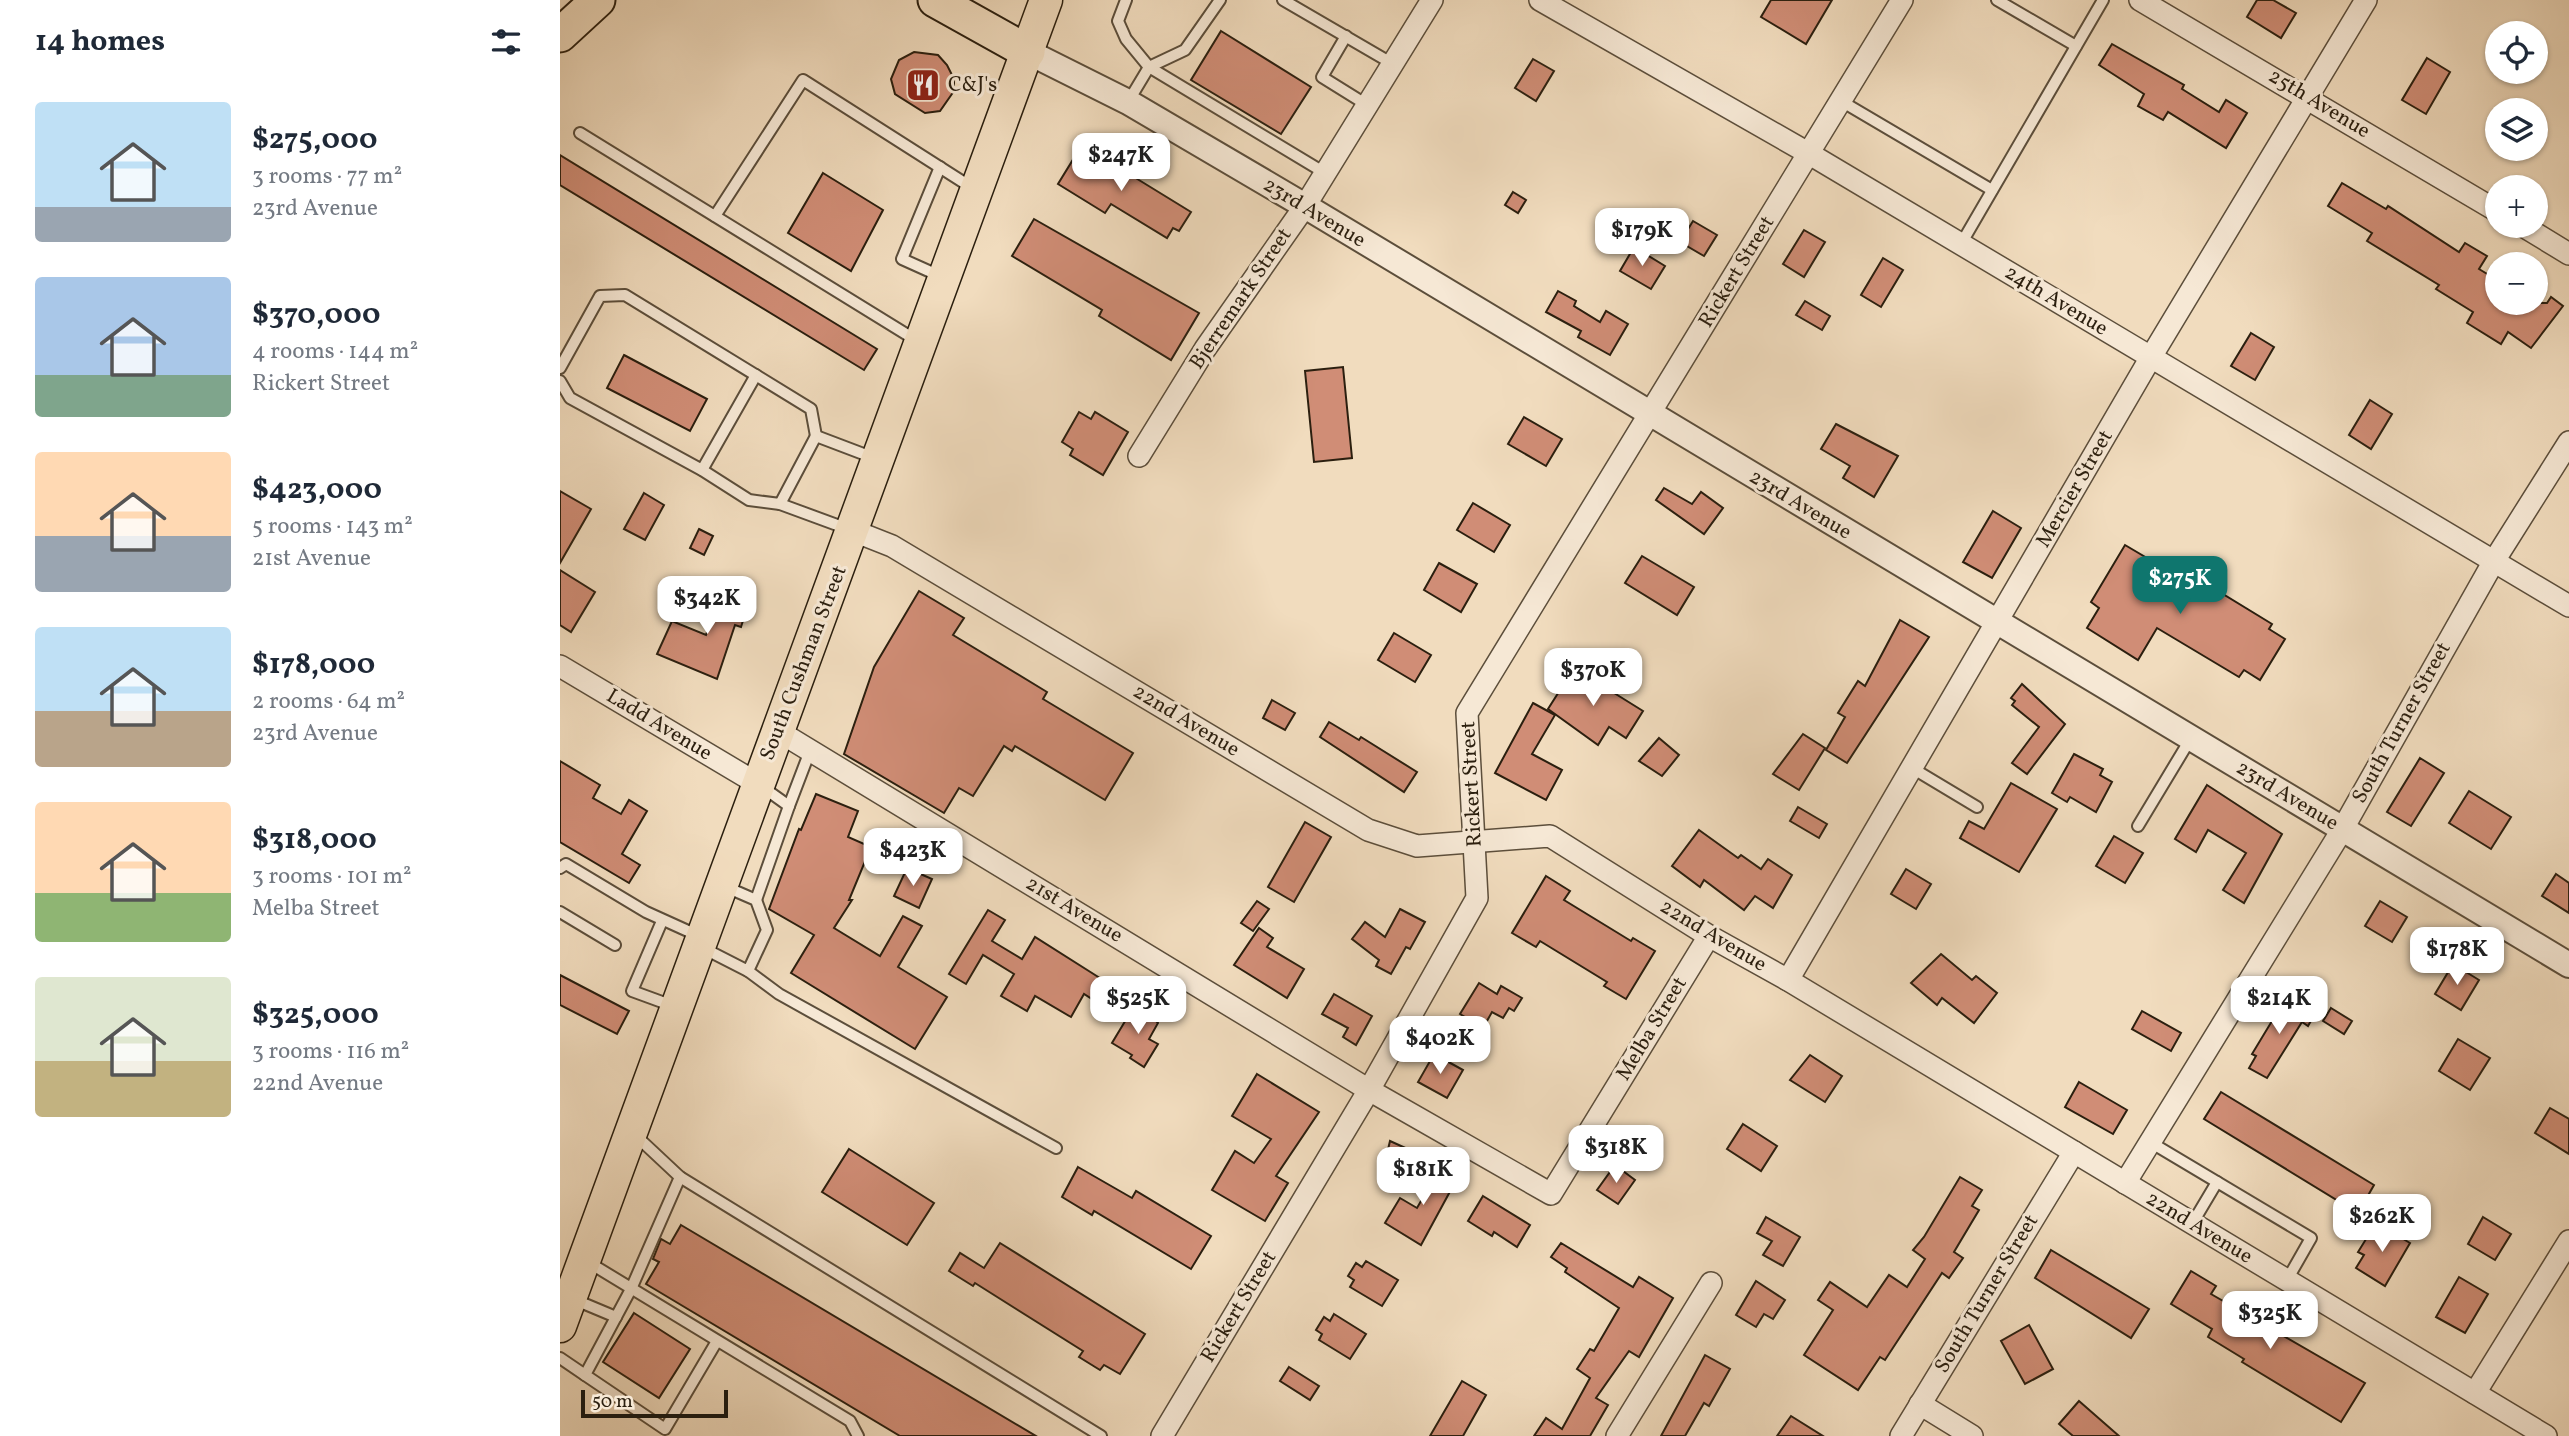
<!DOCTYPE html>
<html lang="en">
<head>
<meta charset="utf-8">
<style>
	:root { --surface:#fff; --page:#f6f6f7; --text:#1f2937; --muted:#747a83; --accent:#0f766e }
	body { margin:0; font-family:Vollkorn,serif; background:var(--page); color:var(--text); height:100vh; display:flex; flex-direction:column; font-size:26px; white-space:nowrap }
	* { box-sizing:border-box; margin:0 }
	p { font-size:23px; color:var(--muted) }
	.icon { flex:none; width:38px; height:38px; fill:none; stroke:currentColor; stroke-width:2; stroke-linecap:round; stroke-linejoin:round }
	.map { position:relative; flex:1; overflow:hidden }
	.sheet { display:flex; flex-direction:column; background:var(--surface); width:560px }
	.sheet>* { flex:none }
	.buttons { position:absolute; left:1925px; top:21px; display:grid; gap:14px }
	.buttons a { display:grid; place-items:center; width:63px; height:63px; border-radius:50%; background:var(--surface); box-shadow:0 2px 5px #0004; font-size:35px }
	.scale { position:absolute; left:21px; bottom:18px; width:147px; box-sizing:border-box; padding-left:7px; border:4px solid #2b1f0f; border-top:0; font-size:19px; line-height:24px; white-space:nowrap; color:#2b1f0f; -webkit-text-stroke:5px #f6e8d5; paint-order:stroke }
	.price { position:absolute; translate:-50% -60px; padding:0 16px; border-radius:14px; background:#fff; color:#222; font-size:23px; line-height:46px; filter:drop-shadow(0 2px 4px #0008) }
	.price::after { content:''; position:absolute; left:50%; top:42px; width:21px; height:16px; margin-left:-10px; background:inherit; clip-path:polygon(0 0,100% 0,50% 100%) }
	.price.active { background:var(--accent); color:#fff }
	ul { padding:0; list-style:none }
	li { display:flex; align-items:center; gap:21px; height:175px; padding:0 35px }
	li span { display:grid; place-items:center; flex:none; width:196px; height:140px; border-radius:7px; color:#555 }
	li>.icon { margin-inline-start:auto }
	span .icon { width:84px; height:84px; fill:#fffc; stroke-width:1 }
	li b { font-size:30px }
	h2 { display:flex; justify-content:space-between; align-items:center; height:84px; padding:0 35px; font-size:30px }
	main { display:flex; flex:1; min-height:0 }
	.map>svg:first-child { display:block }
	.building { fill:#d08d76; stroke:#2b1f0f; stroke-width:2 }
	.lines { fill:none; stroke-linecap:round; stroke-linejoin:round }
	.service-casing { stroke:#5c4e3b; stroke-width:14 }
	.minor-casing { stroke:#5c4e3b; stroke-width:24 }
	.tertiary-casing { stroke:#5c4e3b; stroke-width:28 }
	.primary-casing { stroke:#2b1f0f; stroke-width:35 }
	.trunk-casing { stroke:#2b1f0f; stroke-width:37 }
	.service { stroke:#f6e8d5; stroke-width:10 }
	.minor { stroke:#f6e8d5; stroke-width:21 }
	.tertiary { stroke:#f6e8d5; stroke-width:24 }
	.primary { stroke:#f1dcbe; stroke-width:32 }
	.trunk { stroke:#f1dcbe; stroke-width:33 }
	.labels { text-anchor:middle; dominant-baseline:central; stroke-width:6; stroke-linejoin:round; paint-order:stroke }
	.poi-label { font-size:21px; fill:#2b1f0f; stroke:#f6e8d5; text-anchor:start }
	.street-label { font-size:21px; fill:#2b1f0f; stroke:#f6e8d5 }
</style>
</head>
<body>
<main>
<section class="sheet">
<h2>14 homes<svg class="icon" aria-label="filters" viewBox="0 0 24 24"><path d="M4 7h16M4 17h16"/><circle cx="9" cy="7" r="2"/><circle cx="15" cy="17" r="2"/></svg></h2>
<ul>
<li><span style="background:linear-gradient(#bfe0f5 75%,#9aa5b1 0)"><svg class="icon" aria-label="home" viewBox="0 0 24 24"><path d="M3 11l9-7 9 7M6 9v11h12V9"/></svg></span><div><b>$275,000</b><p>3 rooms · 77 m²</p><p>23rd Avenue</p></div></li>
<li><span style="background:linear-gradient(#a9c7e8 70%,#7fa58c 0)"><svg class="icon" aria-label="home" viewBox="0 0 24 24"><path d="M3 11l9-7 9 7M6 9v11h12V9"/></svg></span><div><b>$370,000</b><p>4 rooms · 144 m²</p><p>Rickert Street</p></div></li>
<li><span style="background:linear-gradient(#ffd9b3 60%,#9aa5b1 0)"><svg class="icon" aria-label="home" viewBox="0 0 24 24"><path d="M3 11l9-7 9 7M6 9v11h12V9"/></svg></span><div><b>$423,000</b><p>5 rooms · 143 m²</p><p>21st Avenue</p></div></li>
<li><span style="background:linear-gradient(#bfe0f5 60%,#b9a48a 0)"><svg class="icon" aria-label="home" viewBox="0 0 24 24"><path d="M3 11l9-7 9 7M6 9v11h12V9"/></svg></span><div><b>$178,000</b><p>2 rooms · 64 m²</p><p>23rd Avenue</p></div></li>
<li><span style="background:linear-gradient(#ffd9b3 65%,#8fb573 0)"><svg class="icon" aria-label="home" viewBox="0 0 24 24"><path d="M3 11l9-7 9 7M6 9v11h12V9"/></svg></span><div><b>$318,000</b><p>3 rooms · 101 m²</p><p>Melba Street</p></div></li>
<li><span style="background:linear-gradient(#dfe7d0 60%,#c2b280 0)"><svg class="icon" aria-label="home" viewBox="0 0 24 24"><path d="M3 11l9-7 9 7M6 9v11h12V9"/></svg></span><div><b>$325,000</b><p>3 rooms · 116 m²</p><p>22nd Avenue</p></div></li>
</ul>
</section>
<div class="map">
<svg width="2009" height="1436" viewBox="0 0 2009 1436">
	<rect width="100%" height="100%" fill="#f1dcbe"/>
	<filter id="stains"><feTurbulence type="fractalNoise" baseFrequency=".00286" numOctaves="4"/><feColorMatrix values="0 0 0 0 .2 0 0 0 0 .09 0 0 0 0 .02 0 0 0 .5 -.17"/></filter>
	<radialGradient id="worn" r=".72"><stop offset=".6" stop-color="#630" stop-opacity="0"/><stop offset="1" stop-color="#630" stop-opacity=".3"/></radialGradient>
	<!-- building -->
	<g class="building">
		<path d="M1211,0h61l-26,44 -45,-27z"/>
		<path d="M1697,0h16l23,13 -15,25 -34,-21z"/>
		<path d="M661,31l90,56 -30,47 -90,-54z"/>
		<path d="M1552,44l72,41 -2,4 37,23 7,-12 21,13 -21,35 -58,-36 -5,8 -25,-14 6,-12 -45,-29z"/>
		<path d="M354,52l24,3 9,10 7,14v12l-14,20 -15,2 -30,-19 -4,-15 8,-19z"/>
		<path d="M1867,58l23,14 -24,42 -24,-14z"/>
		<path d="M973,59l21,12 -18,30 -21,-13z"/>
		<path d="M522,145l109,67 -12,19 -6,-3 -6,10 -56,-34 -6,9 -47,-29z"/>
		<path d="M0,155l317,194 -13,21 -304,-185z"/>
		<path d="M263,173l60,37 -32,61 -63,-38z"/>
		<path d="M1782,183l44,26 2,-3 71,46 6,-9 22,13 -8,13 18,11v23h50l4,-6 12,9 -32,42 -23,-16 -7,12 -34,-21 6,-11 -37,-23 3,-4 -72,-44 5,-8 -44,-27z"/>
		<path d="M953,192l13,8 -8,13 -13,-8z"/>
		<path d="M474,219l165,94 -28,47 -72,-44 3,-6 -90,-54z"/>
		<path d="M1133,221l24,14 -13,21 -24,-14z"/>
		<path d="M1244,230l21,12 -21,35 -21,-13z"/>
		<path d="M1074,247l31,19 -14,23 -31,-18z"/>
		<path d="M1323,258l20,12 -22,37 -20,-12z"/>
		<path d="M998,291l18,10 -2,5 26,16 6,-11 22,13 -18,31 -32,-18 3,-6 -35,-19z"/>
		<path d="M1245,301l25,15 -8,14 -26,-15z"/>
		<path d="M1691,333l23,14 -19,33 -24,-14z"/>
		<path d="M64,355l83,44 -17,32 -83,-43z"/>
		<path d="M783,367l9,91 -38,4 -9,-91z"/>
		<path d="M1810,400l22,14 -21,35 -22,-14z"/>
		<path d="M519,412l12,7 4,-7 33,20 -25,43 -33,-20 3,-6 -11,-7z"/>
		<path d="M964,417l38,22 -16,27 -38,-22z"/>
		<path d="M1276,424l62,32 -24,41 -31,-19 7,-12 -29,-17z"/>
		<path d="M1104,488l28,16 9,-12 22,16 -19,26 -48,-34z"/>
		<path d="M0,491l31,18 -31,54z"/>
		<path d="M84,493l20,12 -19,35 -21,-11z"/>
		<path d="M913,503l37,22 -16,27 -37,-22z"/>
		<path d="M1433,511l28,17 -29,50 -29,-16z"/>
		<path d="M139,529l14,7 -9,19 -14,-7z"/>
		<path d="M1565,545l61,36 4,-7 82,50 -3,5 16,10 -25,41 -16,-10 -5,7 -82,-49 -19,32 -51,-32 12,-20 -8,-6z"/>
		<path d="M1082,556l52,31 -17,28 -52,-32z"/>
		<path d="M879,563l38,21 -16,28 -37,-22z"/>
		<path d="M0,570l35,22 -24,40 -11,-7z"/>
		<path d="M162,586l29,9 -10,32 -6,-2 -18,54 -60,-25 15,-33 34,14z"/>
		<path d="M359,591l45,27 -11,17 94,57 -4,7 90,54 -28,47 -90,-54 -3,5 -8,-5 -31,50 -14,-8 -15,25 -100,-59 30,-87z"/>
		<path d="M1340,620l29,17 -82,126 -21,-13 19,-33 -7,-4 20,-32 7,5z"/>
		<path d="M834,633l37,22 -16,27 -37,-22z"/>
		<path d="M1014,668l69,43 -17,27 -17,-11 -11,18 -50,-36z"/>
		<path d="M1462,684l43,40 -38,50 -15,-11 27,-36 -27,-22 3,-4 -4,-3z"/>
		<path d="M712,700l23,13 -10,17 -22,-12z"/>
		<path d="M973,703l22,12 -23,39 30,16 -16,30 -51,-27z"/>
		<path d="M769,722l30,18 2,-3 56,35 -13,20 -84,-55z"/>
		<path d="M1243,734l22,14 -26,42 -26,-16z"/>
		<path d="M1099,738l20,17 -17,21 -23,-15z"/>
		<path d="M1514,754l29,15 -3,6 12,7 -16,30 -26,-15 -3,5 -15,-9z"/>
		<path d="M1860,758l24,15 -33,53 -24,-14z"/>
		<path d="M0,761l40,24 -7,13 28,16 8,-14 18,11 -25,43 18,11 -11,18 -69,-41z"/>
		<path d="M1451,783l46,26 -38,63 -59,-34 9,-17 15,8z"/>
		<path d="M1647,785l75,49 -38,69 -21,-13 23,-37 -38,-23 -12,22 -21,-13z"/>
		<path d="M1909,791l42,26 -20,32 -42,-26z"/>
		<path d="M256,794l42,17 -10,26 23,10 -22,53h3l-18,28 46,28 23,-40 19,10 -24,41 49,30 -32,52 -124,-76 23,-38 -45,-26 30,-80 2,1z"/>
		<path d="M1238,807l29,17 -8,14 -29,-17z"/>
		<path d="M745,822l26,15 -37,65 -26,-15z"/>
		<path d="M1139,830l39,28 3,-3 20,14 7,-10 24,16 -19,33 -18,-12 -11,14 -40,-30 -4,7 -28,-21z"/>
		<path d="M1554,836l29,17 -18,30 -29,-17z"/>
		<path d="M347,868l25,11 -13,29 -25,-12z"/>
		<path d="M1346,869l25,15 -15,25 -25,-15z"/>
		<path d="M1996,874l13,9v30l-27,-17z"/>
		<path d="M986,876l24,15 -6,9 67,41 2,-3 22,13 -29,48 -22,-13 3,-4 -67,-41 -4,6 -24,-14z"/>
		<path d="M697,901l12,8 -16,22 -12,-8z"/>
		<path d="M1820,901l27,16 -15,25 -27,-16z"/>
		<path d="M840,909l25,13 -15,27 -4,-2 -15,27 -15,-8 3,-6 -27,-21 13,-17 20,15z"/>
		<path d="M428,910l17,10 -13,21 30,18 13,-22 68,43 -11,19 -8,-5 -13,23 -36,-21 -8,15 -26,-15 13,-22 -31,-19 -17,29 -17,-10z"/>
		<path d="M699,928l14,10 -6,9 37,22 -17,29 -53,-33z"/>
		<path d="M1381,954l31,26 4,-4 21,17 -23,30 -32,-25 -5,7 -26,-22z"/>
		<path d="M1893,964l26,16 -18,30 -26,-16z"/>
		<path d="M0,975l69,36 -12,23 -57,-29z"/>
		<path d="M919,983l18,11 4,-8 21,12 -8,13 -5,-3 -6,10 -11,-6 -9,16 -23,-14z"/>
		<path d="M774,994l38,22 -16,29 -13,-8 5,-9 -26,-14z"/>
		<path d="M1735,999l21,13 -8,14 -6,-4 -35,56 -18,-10 7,-12 -4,-2 20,-33 -4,-2 9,-15 11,7z"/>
		<path d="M573,1008l15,4 10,11 -9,16 9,5 -14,23 -14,-9 2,-3 -20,-12z"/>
		<path d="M1771,1008l21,13 -8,13 -21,-13z"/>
		<path d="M1582,1011l39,22 -10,18 -39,-22z"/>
		<path d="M1898,1039l32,19 -20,32 -31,-19z"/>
		<path d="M874,1054l29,16 -16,28 -29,-16z"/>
		<path d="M1250,1055l32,21 -17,26 -35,-22z"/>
		<path d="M697,1074l62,38 -43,64 12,7 -23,38 -53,-31 23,-39 19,12 17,-24 -39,-23z"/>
		<path d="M1519,1082l48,28 -14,24 -48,-27z"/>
		<path d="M1661,1092l153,93 -16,28 -154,-94z"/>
		<path d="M1990,1108l19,11v35l-34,-21z"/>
		<path d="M1183,1124l34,22 -16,25 -34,-22z"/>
		<path d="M830,1141l20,9 -7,16 -17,-8z"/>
		<path d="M289,1149l85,54 -27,42 -85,-53z"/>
		<path d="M883,1163l17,10 -39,72 -36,-22 15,-25 17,10z"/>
		<path d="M1055,1165l20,15 -17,24 -21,-14z"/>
		<path d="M518,1167l54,31 4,-7 75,45 -20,33 -97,-58 -2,4 -30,-18z"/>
		<path d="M1400,1177l22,13 -10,16 7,4 -25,42 9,6 -14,20 -7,-5 -57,87 -5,-3 -22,33 -54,-35 29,-45 -15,-10 12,-18 37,25 22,-32 18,12 18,-28 -12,-9 11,-13z"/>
		<path d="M923,1196l47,29 -13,22 -23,-15 -2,4 -24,-15z"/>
		<path d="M1206,1217l34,20 -17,29 -20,-11 9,-14 -15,-8z"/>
		<path d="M1923,1217l28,17 -16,26 -27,-16z"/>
		<path d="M1816,1223l34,20 -25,43 -29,-18 8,-13 -6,-3z"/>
		<path d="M121,1225l355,211h-136l-254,-152 13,-22 -6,-3 8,-20 9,5z"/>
		<path d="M440,1243l145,91 -25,40 -16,-9 -4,5 -21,-13 4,-6 -108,-68 -2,3 -24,-15 11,-18 24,15z"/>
		<path d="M1001,1243l72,44 6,-10 34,21 -34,59 -10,-6 -33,47 12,7 -18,31h-56l12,-18 16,11 28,-51 -13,-9 13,-20 4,2 25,-43 -54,-36 2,-4 -16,-11z"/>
		<path d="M1491,1250l98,59 -18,29 -96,-60z"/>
		<path d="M806,1261l32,19 -16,26 -32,-19 4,-7 -6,-4 8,-13 6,4z"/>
		<path d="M1631,1271l25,15 -5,8 154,89 -24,39 -99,-60 2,-3 -36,-22 4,-8 -41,-25z"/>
		<path d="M1899,1277l29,17 -23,39 -29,-16z"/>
		<path d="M1196,1281l29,19 -12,19 -9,-5 -8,13 -20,-12z"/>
		<path d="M74,1313l56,36 -31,49 -56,-36z"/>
		<path d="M774,1314l32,20 -16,25 -31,-19 3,-6 -6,-4 8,-13 6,4z"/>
		<path d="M1469,1325l24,44 -28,15 -24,-43z"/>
		<path d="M1145,1355l25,14 -21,37 -5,-3 -19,33h-24z"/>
		<path d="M729,1367l30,19 -9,14 -30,-19z"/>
		<path d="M902,1381l24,14 -23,41h-33z"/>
		<path d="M1519,1401l40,35h-46l-14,-12z"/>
		<path d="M1231,1416l32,20h-46z"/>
	</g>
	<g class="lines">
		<!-- service casing -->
		<g class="service-casing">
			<g id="service">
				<path d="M566,0l-8,21 8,18 23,28 176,106"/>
				<path d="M723,0l110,64"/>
				<path d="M1437,0l79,46"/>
				<path d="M786,36l-24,41 45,28"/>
				<path d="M1281,101l151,89"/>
				<path d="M568,102l21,-35 36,-17 35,-50"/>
				<path d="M20,133l339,209"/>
				<path d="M380,167l-38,92 40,18"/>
				<path d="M155,216l88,-136 171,109"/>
				<path d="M1401,244l142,-244"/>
				<path d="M0,368l40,-72 25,-1 186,114 5,27"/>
				<path d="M0,381l10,17 132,72 47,30 31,4"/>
				<path d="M142,470l54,-95"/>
				<path d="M288,529l-68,-25 36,-68 58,22"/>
				<path d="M1352,768l65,39"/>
				<path d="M229,806l21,-55"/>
				<path d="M1578,826l53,-88"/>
				<path d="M0,868l6,-4 80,48 53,24"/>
				<path d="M196,900l33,-94 -28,-20"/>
				<path d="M0,912l55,33"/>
				<path d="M102,921l-30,70 41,15"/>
				<path d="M141,947l47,24 19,-41 -11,-30 -30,-13"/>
				<path d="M188,971l31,23 277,154"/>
				<path d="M73,1133l47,44 421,259"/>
				<path d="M1590,1142l161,96 -24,42"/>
				<path d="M120,1177l-49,112 -46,86 80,54 52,-88"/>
				<path d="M1632,1224l25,-42"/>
				<path d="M28,1262l262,159 8,15"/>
				<path d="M13,1299l43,18"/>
				<path d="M0,1358l25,17"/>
			</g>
		</g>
		<!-- minor casing -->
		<g class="minor-casing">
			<g id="minor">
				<path d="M980,0l268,153 761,453"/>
				<path d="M1580,0l357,211"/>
				<path d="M1963,226l46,28"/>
				<path d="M579,456l66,-107 100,-143 127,-206"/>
				<path d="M294,531l38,15 476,284 49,16 133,-10 159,100 79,44 758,456"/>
				<path d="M0,666l198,118"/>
				<path d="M218,731l591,359 182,104 158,-258"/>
				<path d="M1228,980l363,-623 215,-357"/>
				<path d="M1565,1183l217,-353 152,-269 75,-119"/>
				<path d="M1915,1393l94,-152"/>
				<path d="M1360,1404l52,32"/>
				<path d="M602,1436l207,-346 108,-192 -10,-185 435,-713"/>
				<path d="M1057,1436l94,-153"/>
				<path d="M1341,1436l173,-284"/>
			</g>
		</g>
		<!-- tertiary casing -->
		<g class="tertiary-casing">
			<path id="tertiary" d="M468,52l100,50 177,104 1264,759"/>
		</g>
		<!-- primary casing -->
		<g class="primary-casing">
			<path id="primary" d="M0,1326l486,-1326"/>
		</g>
		<!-- trunk casing -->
		<g class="trunk-casing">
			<g id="trunk">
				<path d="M375,0l93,52"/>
				<path d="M0,35l38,-35"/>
			</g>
		</g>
		<!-- service -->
		<use href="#service" class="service"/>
		<!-- minor -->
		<use href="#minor" class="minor"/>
		<!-- tertiary -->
		<use href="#tertiary" class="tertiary"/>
		<!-- primary -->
		<use href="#primary" class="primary"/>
		<!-- trunk -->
		<use href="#trunk" class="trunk"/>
	</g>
	<!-- icons -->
	<defs>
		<g id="restaurant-square" transform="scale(1.75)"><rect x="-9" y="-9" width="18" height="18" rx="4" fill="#8f2418" stroke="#f6e8d5"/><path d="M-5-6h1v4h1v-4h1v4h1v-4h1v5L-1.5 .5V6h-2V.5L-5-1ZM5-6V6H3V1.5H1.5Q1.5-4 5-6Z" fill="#fff"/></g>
	</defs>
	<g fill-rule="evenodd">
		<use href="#restaurant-square" x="363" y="85"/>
	</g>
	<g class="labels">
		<!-- poi labels -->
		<g class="poi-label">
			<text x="388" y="85">C&amp;J's</text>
		</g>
		<!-- street labels -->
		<g class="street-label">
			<text transform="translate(1759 104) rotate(31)">25th Avenue</text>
			<text transform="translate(754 213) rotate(31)">23rd Avenue</text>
			<text transform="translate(1177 272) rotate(-59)">Rickert Street</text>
			<text transform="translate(681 299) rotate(-56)">Bjerremark Street</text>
			<text transform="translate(1496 301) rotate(31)">24th Avenue</text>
			<text transform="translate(1515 489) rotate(-60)">Mercier Street</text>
			<text transform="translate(1240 505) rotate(31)">23rd Avenue</text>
			<text transform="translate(244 663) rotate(-69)">South Cushman Street</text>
			<text transform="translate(626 721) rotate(31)">22nd Avenue</text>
			<text transform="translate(1842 723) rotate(-61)">South Turner Street</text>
			<text transform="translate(99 725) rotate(31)">Ladd Avenue</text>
			<text transform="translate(912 784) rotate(-93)">Rickert Street</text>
			<text transform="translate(1727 796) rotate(31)">23rd Avenue</text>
			<text transform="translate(514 910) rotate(31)">21st Avenue</text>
			<text transform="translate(1153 936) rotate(31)">22nd Avenue</text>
			<text transform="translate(1092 1029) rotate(-59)">Melba Street</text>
			<text transform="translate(1639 1228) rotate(31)">22nd Avenue</text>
			<text transform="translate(1427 1294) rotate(-59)">South Turner Street</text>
			<text transform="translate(679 1307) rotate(-59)">Rickert Street</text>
		</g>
	</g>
	<rect width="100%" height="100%" filter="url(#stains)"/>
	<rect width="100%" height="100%" fill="url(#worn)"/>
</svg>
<div class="buttons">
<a><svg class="icon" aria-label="locate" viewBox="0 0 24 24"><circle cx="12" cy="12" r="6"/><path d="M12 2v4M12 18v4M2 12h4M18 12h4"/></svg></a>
<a><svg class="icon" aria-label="layers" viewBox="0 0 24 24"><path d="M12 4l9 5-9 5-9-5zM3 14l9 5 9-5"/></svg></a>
<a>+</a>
<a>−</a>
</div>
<div class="scale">50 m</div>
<b class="price" style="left:561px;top:193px">$247K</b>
<b class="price" style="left:1082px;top:268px">$179K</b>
<b class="price active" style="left:1620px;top:616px">$275K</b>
<b class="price" style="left:147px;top:636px">$342K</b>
<b class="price" style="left:1033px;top:708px">$370K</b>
<b class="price" style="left:353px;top:888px">$423K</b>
<b class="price" style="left:1897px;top:987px">$178K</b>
<b class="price" style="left:578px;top:1036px">$525K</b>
<b class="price" style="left:1719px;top:1036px">$214K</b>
<b class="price" style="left:880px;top:1076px">$402K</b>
<b class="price" style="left:1056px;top:1185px">$318K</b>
<b class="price" style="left:863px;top:1207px">$181K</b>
<b class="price" style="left:1822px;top:1254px">$262K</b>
<b class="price" style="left:1710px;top:1351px">$325K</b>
</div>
</main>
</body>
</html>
